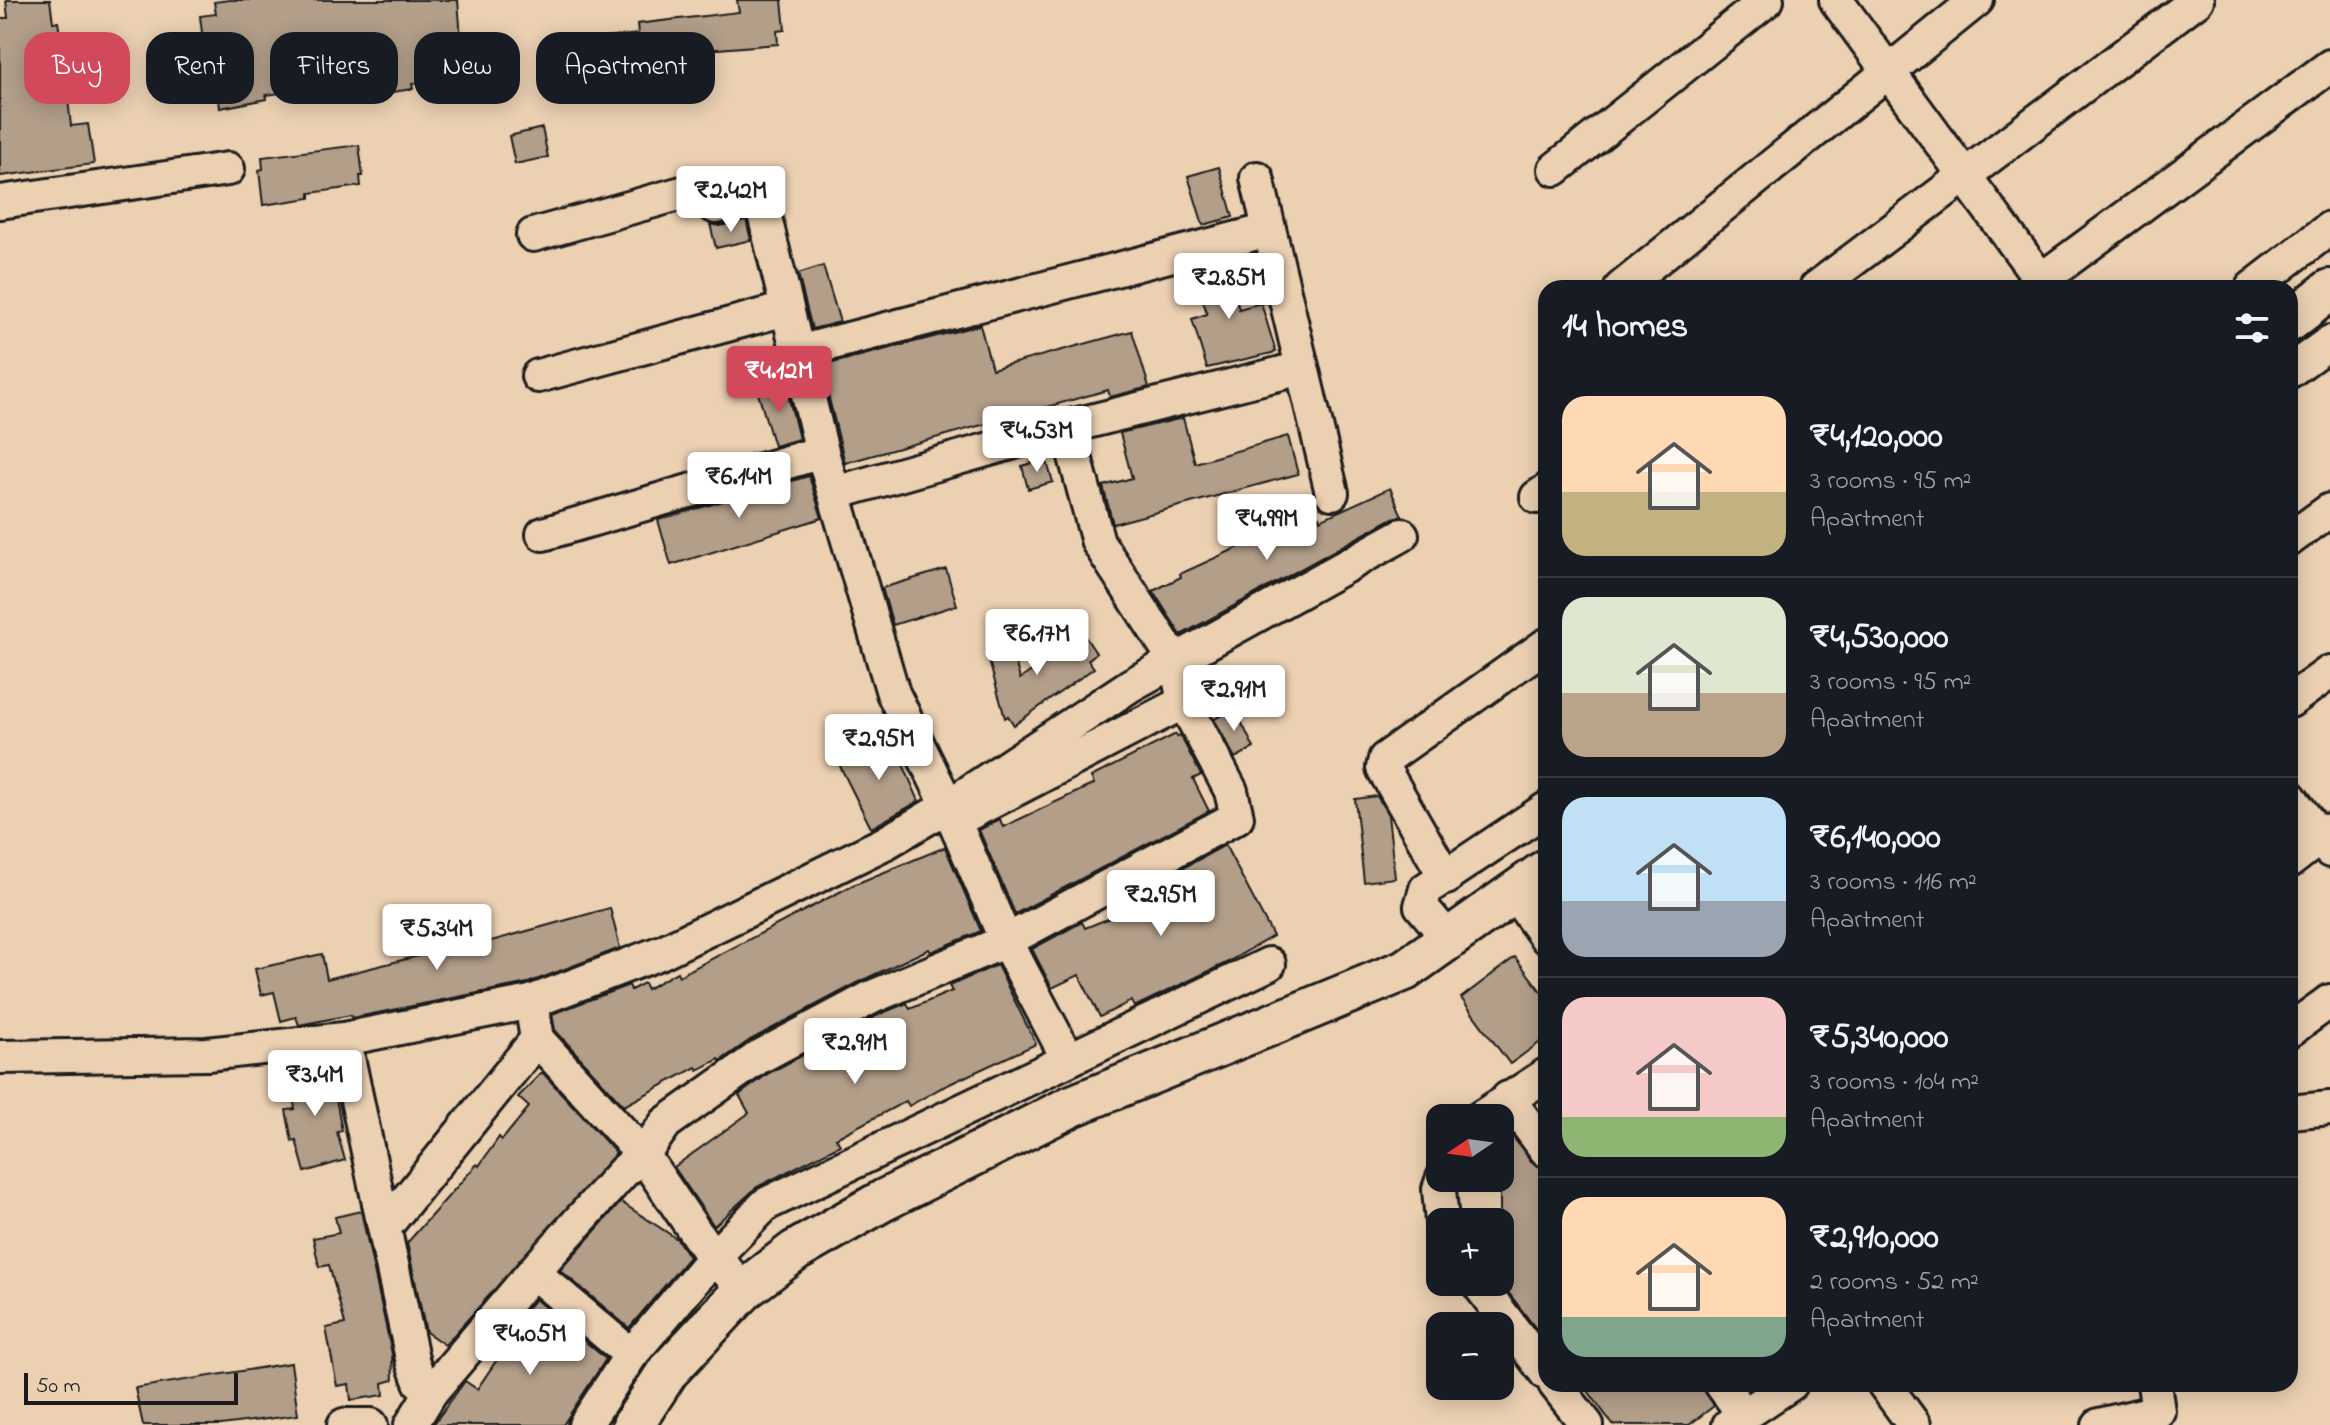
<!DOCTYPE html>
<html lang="en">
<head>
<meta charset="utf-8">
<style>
	:root { --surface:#171b24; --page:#20242c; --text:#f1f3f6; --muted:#9ea1a6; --line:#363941; --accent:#d1495b }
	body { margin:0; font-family:"Indie Flower",sans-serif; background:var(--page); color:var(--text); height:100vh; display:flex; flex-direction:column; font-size:30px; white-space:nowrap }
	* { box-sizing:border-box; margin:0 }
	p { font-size:26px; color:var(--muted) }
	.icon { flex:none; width:44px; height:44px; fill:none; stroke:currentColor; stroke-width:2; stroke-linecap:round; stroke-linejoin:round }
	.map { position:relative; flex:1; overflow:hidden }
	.details { position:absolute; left:1538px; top:280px; width:760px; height:1112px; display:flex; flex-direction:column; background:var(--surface); border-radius:24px; box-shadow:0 4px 20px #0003 }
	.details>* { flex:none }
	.banner { position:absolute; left:24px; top:32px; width:760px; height:72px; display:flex; gap:16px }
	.needle { width:52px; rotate:257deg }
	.controls { position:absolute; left:1426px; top:1104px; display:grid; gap:16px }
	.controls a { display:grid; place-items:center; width:88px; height:88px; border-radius:16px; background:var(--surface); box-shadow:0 4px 20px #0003; font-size:40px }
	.scale { position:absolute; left:24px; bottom:20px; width:214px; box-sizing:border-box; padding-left:8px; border:4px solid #1c1c1c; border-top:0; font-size:22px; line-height:28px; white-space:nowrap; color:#1c1c1c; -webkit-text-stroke:6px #ebd0b2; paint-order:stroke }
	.price { position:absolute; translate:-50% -68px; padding:0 18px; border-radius:8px; background:#fff; color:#222; font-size:26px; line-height:52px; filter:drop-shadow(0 2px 4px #0008) }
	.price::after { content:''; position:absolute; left:50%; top:48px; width:24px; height:18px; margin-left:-12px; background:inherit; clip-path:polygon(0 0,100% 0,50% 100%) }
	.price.on { background:var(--accent); color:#fff }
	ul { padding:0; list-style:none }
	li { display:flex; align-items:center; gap:24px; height:200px; padding:0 24px }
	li+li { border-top:2px solid var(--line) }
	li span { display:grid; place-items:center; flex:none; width:224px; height:160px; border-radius:24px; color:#555 }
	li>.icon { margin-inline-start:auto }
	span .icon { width:96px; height:96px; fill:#fffc; stroke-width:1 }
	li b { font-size:34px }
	h2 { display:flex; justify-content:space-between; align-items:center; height:96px; padding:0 24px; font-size:34px }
	.tag { padding:0 28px; border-radius:24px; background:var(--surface); box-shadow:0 4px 20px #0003; font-size:28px; line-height:72px }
	.tag.on { background:var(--accent); color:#fff }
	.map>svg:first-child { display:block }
	.building { fill:#b29e89; stroke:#1c1c1c; stroke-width:2 }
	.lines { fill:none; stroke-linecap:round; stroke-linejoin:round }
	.minor-casing { stroke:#1c1c1c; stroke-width:38 }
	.tertiary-casing { stroke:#1c1c1c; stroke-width:46 }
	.minor { stroke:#ebd0b2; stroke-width:32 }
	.tertiary { stroke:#ebd0b2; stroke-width:40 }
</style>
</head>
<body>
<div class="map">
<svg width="2330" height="1425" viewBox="0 0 2330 1425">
	<rect width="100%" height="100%" fill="#ebd0b2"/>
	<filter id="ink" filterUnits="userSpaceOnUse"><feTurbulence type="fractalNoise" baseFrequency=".0125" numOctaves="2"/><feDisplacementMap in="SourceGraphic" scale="16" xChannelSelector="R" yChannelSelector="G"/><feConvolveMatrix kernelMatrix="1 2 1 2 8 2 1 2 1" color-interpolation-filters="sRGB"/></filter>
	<g filter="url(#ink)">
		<!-- building -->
		<g class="building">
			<path d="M6,0h44l3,22h5l5,31 8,73 17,-2 6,40 -94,12v-158h8z"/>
			<path d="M229,0h229l6,77 -52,7 1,5 -48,7 -2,-17 -45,5v4l-52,7 1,4 -47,9 -2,-18 -9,1 -9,-75 16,-2 -2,-12z"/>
			<path d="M737,0h45l3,30 -8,1 1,13 -72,6 1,7 -52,7v4l-47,8 -2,-38 32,-4 -1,-10 102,-12z"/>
			<path d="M542,128l6,29 -33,7 -6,-28z"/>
			<path d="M359,145l4,31h-3l1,10 -51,7v5l-47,7 -4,-35 4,-1 -1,-12z"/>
			<path d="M1219,167l14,50 -30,8 -15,-49z"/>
			<path d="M746,220l5,20 -35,8 -6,-24 10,2z"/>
			<path d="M1225,261l14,48 22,-6 15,49 -69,16 -15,-49 15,-5 -13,-45z"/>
			<path d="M823,266l17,56 -28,7 -14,-55z"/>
			<path d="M980,325l12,44 140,-38 17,56 -39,10 -2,-7 -263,73 -24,-97z"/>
			<path d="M785,382l14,57 -25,7 -17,-56z"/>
			<path d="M1183,418l12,45 93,-27 10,38 -185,50 -10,-38 29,-8 -12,-45z"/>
			<path d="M1046,459l7,23 -25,7 -6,-23z"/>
			<path d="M809,476l13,42 -151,47 -13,-45z"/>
			<path d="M1390,488l12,28 -9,2 -212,117 -28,-44 28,-14 -1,-3 85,-39 4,8 50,-26 1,3z"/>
			<path d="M946,569l11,36 -64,20 -11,-37z"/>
			<path d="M1084,635l12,18 -8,7 6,8 -80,57 -6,-9 -3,2 -19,-68 24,-7 10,36z"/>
			<path d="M1235,709l19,39 -19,10 -21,-39z"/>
			<path d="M1176,734l1,3 3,-2 21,40 -8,4 16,32 -194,103 -36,-84 21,-11 3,8 91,-43 -3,-7z"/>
			<path d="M892,739l27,62 -48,27 -33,-66z"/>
			<path d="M1377,796l11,19 7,63 -31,4 -9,-83z"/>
			<path d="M1225,845l48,91 -49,28 -90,43 -3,-6 -31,16 -21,-42 -27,13 -20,-39 50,-27 3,6 75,-30 18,-12 -6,-12z"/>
			<path d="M945,847l36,84 -50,21 -2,-3 -66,31 -113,60 -30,21 -1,-2 -21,11 -2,-3 -72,39 -69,-76 -3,-16 77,-29 2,5 13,-7 3,6 30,-17 2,4 174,-91z"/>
			<path d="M610,908l10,40 -92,35 -176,35 -1,-3 -52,10 -3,-8 -15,4 -7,-29 -13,3 -6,-26 67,-15 5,25 131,-33 1,4z"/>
			<path d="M1515,957l31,41v40l-36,26 -49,-66z"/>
			<path d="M997,965l39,79 -95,44 -32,18 -3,-5 -70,37 4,7 -83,42 -43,39 -40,-59 75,-54 -10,-18 30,-22 111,-59 27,-11 3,6 42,-18 -3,-5z"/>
			<path d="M330,1066l12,65 -5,1 8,28 -40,12 -9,-32 -4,1 -6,-31 9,-1 -6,-36z"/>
			<path d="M542,1072l74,81 -171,192 -19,-13 -19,-89 70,-79 2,2 20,-29 3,3 27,-33 -11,-10z"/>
			<path d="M1504,1125l27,36 15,8v173l-38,-50 3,-3 -11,-15v-146z"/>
			<path d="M621,1202l56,37 12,18 -60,71 -69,-58z"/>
			<path d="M361,1211l31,143 1,26 -10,3 1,12 -33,5 -2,-16 -12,2 -11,-58 19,-4 -16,-59 -10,2 -6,-29 26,-5 -4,-16z"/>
			<path d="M535,1299l71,60 -43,66h-130l32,-44 12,8 40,-59 -5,-4z"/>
			<path d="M291,1363l7,52 -77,10h-78l-8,-37z"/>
			<path d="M1583,1384h119l12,22 -25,19h-76z"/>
		</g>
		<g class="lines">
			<!-- minor casing -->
			<g class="minor-casing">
				<g id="minor">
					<path d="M1836,0l211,288"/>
					<path d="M1555,169l212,-169"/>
					<path d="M1257,178l75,315"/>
					<path d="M0,202l228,-33"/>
					<path d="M533,235l156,-44 27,16 44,-10 62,255 71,241 55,113 58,135 62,118"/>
					<path d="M1621,288l356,-288"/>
					<path d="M1816,288l381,-288"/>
					<path d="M2030,288l300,-222"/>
					<path d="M2252,288l78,-60"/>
					<path d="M798,352l471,-122"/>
					<path d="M2290,371l40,-29"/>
					<path d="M538,376l248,-67"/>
					<path d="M835,493l232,-66 235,-59"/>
					<path d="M1537,497l9,-6"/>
					<path d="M543,534l279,-82"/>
					<path d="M2290,539l40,-29"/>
					<path d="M2290,701l40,-29"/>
					<path d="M2290,797l40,54"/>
					<path d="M970,813l214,-111"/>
					<path d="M2290,861l40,-31"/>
					<path d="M1446,878l-63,-110 2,-9 161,-114"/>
					<path d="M1514,893l32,44"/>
					<path d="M1448,938l-27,-32 5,-17 120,-80"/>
					<path d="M531,1002l6,37 106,116 70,103 16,15"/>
					<path d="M2290,1030l40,-29"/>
					<path d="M344,1039l69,324 7,19 11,10"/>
					<path d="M0,1057l207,-3 137,-15 187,-37 131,-50 223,-109 63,-37 183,-121 271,-150"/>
					<path d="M1508,1098l38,52"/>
					<path d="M2290,1112l40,-4"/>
					<path d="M1480,1118l66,-43"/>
					<path d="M1442,1222l-3,-33 4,-11"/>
					<path d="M385,1227l152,-188"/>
					<path d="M533,1272l98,83"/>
					<path d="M1477,1282l69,91"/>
					<path d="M1555,1384l32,41"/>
					<path d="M1721,1384l23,31"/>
					<path d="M1884,1384l30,41"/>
					<path d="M344,1425h27"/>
					<path d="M411,1425l20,-33 102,-120 90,-100 20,-17 23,-32 93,-66 113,-60 134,-56 231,-124 -6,-26 -47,-89 -8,-40 -78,-120 -31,-115"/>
					<path d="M585,1425l46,-70 82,-97 53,-54 503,-240"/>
					<path d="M1729,1425l62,-41"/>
					<path d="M2099,1425l59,-14 -4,-27"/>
				</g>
			</g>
			<!-- tertiary casing -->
			<g class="tertiary-casing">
				<g id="tertiary">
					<path d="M2290,321l40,-31"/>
					<path d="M633,1425l35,-54 77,-82 50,-38 89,-51 188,-94 333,-136 141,-100"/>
				</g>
			</g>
			<!-- minor -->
			<use href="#minor" class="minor"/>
			<!-- tertiary -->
			<use href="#tertiary" class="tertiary"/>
		</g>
	</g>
</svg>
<div class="controls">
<a><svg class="needle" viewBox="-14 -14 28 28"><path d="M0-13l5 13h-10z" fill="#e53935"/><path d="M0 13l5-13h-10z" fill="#9ea1a6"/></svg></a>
<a>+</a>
<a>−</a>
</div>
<div class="scale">50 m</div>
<b class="price" style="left:731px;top:234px">₹2.42M</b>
<b class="price" style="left:1229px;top:321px">₹2.85M</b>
<b class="price on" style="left:779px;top:414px">₹4.12M</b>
<b class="price" style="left:1037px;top:474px">₹4.53M</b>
<b class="price" style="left:739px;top:520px">₹6.14M</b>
<b class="price" style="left:1267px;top:562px">₹4.99M</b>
<b class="price" style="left:1037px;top:677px">₹6.17M</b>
<b class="price" style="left:1234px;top:733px">₹2.91M</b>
<b class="price" style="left:879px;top:782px">₹2.95M</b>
<b class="price" style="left:1161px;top:938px">₹2.95M</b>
<b class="price" style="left:437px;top:972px">₹5.34M</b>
<b class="price" style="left:855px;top:1086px">₹2.91M</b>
<b class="price" style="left:315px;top:1118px">₹3.4M</b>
<b class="price" style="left:530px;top:1377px">₹4.05M</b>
<div class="banner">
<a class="tag on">Buy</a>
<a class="tag">Rent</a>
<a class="tag">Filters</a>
<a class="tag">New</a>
<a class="tag">Apartment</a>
</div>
<section class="details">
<h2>14 homes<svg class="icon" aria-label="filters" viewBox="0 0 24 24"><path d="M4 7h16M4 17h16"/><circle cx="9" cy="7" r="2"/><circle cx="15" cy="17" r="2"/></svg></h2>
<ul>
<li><span style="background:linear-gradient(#ffd9b3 60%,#c2b280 0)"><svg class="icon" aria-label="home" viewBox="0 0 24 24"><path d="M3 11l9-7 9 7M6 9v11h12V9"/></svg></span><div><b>₹4,120,000</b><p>3 rooms · 95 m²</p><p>Apartment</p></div></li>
<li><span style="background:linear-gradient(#dfe7d0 60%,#b9a48a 0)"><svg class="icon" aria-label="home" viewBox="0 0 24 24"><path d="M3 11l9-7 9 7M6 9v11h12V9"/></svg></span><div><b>₹4,530,000</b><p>3 rooms · 95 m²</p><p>Apartment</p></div></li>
<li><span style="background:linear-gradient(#bfe0f5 65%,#9aa5b1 0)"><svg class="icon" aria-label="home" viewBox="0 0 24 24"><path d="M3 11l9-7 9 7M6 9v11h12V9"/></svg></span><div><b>₹6,140,000</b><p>3 rooms · 116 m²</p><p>Apartment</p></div></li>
<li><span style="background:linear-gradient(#f6c9c9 75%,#8fb573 0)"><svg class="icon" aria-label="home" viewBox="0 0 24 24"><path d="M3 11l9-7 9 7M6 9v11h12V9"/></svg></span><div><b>₹5,340,000</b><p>3 rooms · 104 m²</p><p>Apartment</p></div></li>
<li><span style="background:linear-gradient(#ffd9b3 75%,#7fa58c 0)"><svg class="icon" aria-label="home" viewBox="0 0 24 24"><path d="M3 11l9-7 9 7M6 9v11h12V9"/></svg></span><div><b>₹2,910,000</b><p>2 rooms · 52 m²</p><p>Apartment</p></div></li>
</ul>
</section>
</div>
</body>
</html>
